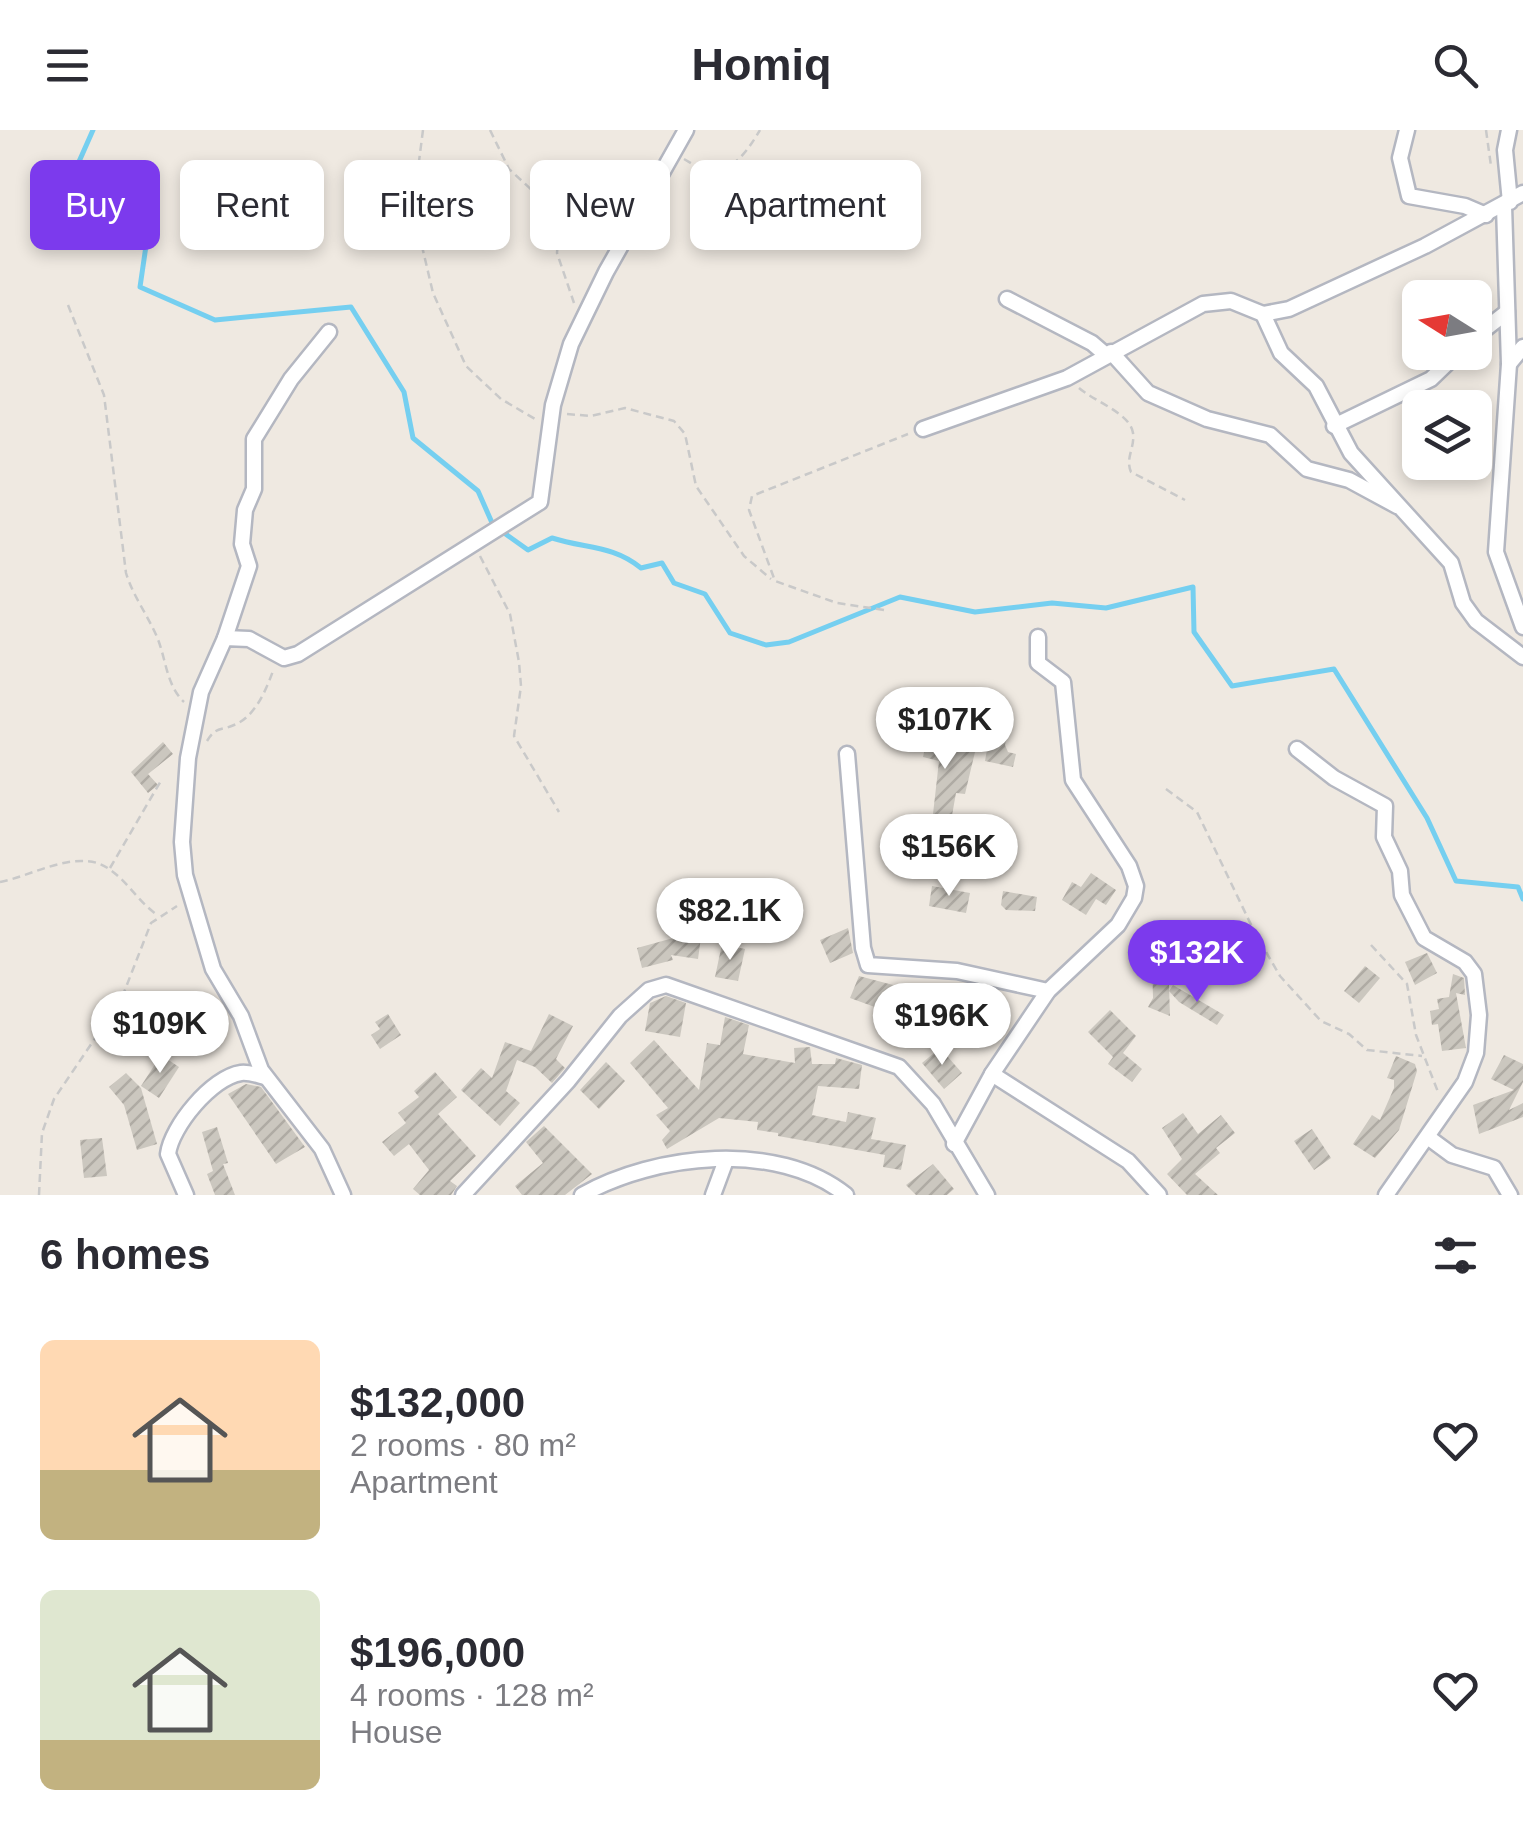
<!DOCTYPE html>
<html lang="en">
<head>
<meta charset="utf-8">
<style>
	:root { --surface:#fff; --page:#f2f2f3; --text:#2b2b33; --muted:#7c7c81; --accent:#7c3aed }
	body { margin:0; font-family:Helvetica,sans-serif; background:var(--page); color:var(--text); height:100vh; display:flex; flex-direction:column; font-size:38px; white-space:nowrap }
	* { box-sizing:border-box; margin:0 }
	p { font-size:32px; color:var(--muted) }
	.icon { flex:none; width:55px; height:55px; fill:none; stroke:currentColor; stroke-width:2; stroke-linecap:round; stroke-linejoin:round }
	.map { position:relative; height:1065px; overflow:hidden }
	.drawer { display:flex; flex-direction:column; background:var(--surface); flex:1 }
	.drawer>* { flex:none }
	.banner { position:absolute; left:30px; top:30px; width:1000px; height:90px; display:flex; gap:20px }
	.needle { width:65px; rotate:281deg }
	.fabs { position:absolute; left:1402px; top:150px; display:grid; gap:20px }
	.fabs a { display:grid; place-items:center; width:90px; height:90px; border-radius:15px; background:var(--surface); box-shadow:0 5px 15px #0003; font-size:50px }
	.price { position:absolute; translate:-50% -85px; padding:0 22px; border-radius:35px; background:#fff; color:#222; font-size:32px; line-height:65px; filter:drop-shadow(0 2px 5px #0008) }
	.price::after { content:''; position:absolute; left:50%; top:60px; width:30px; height:22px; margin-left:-15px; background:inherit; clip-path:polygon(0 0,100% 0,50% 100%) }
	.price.active { background:var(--accent); color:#fff }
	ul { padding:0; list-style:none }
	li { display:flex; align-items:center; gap:30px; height:250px; padding:0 40px }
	li span { display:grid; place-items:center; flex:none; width:280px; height:200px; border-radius:15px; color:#555 }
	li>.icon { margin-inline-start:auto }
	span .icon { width:120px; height:120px; fill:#fffc; stroke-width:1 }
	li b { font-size:42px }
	h2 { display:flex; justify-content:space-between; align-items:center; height:120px; padding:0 40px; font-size:42px }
	.pill { padding:0 35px; border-radius:15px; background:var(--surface); box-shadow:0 5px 15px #0003; font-size:35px; line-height:90px }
	.pill.active { background:var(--accent); color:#fff }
	header { display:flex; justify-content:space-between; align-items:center; height:130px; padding:0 40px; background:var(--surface); font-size:45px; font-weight:700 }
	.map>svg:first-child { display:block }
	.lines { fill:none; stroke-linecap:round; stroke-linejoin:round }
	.stream { stroke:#75cff0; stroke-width:5 }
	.building { fill:url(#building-hatch) }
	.street-casing { stroke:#b4b7c1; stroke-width:19 }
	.path { stroke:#c9c9c9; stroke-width:2.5; stroke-dasharray:8 5; stroke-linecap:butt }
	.street { stroke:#fff; stroke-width:14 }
</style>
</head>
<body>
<header><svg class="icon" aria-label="menu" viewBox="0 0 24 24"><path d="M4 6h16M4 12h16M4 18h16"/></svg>Homiq<svg class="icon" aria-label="search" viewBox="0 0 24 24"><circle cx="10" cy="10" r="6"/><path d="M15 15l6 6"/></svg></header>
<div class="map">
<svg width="1523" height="1065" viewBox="0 0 1523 1065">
	<defs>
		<pattern id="building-hatch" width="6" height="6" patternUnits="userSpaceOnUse" patternTransform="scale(2.5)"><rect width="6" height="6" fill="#cbc7bf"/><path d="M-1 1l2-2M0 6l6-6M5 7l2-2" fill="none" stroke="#afaba4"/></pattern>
	</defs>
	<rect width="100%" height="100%" fill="#efe9e1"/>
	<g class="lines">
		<!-- stream -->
		<path class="stream" d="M93,0l-23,52 13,29 22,23 42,5 -7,48 75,33 136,-13 53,85 9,46 65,53 15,34 35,25 24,-12c35,11 60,7 89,30l21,-5 12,20 31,11 25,39 36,12 23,-3 111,-45 75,15 77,-9 54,5 87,-21 1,45 38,54 102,-17 93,149 29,63 62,6 5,12"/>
	</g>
	<!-- building -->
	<g class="building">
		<path d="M919,580l24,4 -5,29 37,9 -10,42 -9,-1 -5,28 6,1 -1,18h-8l-1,7 -8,-1 2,-30 -8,-2 6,-53 -16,-4 5,-23 -14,-2z"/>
		<path d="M992,591l17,3 -4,21 3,7 8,2 -3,13 -28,-6z"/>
		<path d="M163,612l10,12 -25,20 10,11 -10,8 -17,-21z"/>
		<path d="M1091,743l25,17 -10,15 -10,-6 -10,16 -24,-15 10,-18 9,5z"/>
		<path d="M932,756l38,7 -4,20 -37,-7z"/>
		<path d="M1003,761l34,6 -2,14 -29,-1 -5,-5z"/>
		<path d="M848,798l5,25 -23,10 -10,-23z"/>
		<path d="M677,803l24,4 -3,22 -27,-4 2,5 -31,8 -5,-20 40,-11z"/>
		<path d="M722,814l23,5 -7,32 -23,-4z"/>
		<path d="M1427,823l10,20 -22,12 -10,-23z"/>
		<path d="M1168,825l2,61 -22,-9 5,-9 -1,-42z"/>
		<path d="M1365,836l15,12 -21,25 -15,-12z"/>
		<path d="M1453,844l11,4 1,17 -9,-2 10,55 -24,3 -4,-27 -6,1 -2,-14 9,-2 -2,-10 12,-2z"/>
		<path d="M859,846l53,14 25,2 -2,16 -23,-4 -7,33 -27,-6 5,-21 -33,-12z"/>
		<path d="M1173,855l51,30 -7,10 -38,-23 -10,-11z"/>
		<path d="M666,866l20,7 -6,34 -35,-6 5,-28z"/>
		<path d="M1110,880l26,26 -13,17 19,16 -10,13 -24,-18 5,-7 -25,-25z"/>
		<path d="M388,884l13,21 -21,14 -9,-14 9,-6 -5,-7z"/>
		<path d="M549,884l24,12 -17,33 9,9 -13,15 -17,-16 -18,-7 -11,31 14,12 -20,23 -39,-36 20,-22 11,10 13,-36 26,9z"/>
		<path d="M725,887l24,8 -6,29 52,9 -1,-15 16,-1 2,17h23l1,-6 26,7 -3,24 -41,-3 -6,29 34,7 2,-10 28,6 -5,21 35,6 -5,25 -18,-3 2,-12 -107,-19v-3l-21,-3 1,-8 -39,-4 -52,31 -5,-9 8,-9 -14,-16 12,-7 -38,-45 24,-23 45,50 8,-47 13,2z"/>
		<path d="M940,918l22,25 -18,16 -22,-26z"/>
		<path d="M161,925l18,12 -20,31 -18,-12z"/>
		<path d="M1504,925l19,9v18l-14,28 14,-7v14l-44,17 -6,-29 41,-15 -23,-11z"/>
		<path d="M1396,926l19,8 2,7 -18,59 -24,28 -22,-14 19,-29 8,5 14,-32v-8l-7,-2z"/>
		<path d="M606,932l19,19 -26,28 -19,-19z"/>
		<path d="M435,942l22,25 -19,17 38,42 -26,25 7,5 -6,9h-31l-7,-6 16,-19 -20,-26 -15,12 -12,-14 24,-19 -8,-10 21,-16 -5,-6z"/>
		<path d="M126,943l15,15 16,56 -20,6 -13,-45 -15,-18z"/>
		<path d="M246,954l15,3 44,60 -29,17 -48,-70z"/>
		<path d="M1183,983l15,21 23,-19 14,18 -19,15 4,5 -25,21 23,21h-31l-20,-21 15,-15 -20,-31z"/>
		<path d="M544,996l48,48 -27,21h-43l-7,-9 28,-23 -17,-21z"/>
		<path d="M217,997l11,36 -5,1 12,31h-20l-8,-21 6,-3 -11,-39z"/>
		<path d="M1312,999l19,29 -17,12 -20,-29z"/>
		<path d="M102,1008l5,38 -23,2 -4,-38z"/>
		<path d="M933,1034l21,25 -7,6h-31l-10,-10z"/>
	</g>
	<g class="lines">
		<!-- street casing -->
		<g class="street-casing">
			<g id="street">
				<path d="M1407,0l-7,28 9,38 56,10 21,9"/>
				<path d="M1509,0l-4,20 5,52"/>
				<path d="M1504,76l5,158 -13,188 27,75"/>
				<path d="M1007,169l85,44 14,12"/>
				<path d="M1263,184l18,39 35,33 35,67 100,110 12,40 13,18 47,36"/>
				<path d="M1475,207l32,-25"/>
				<path d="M1111,222l37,41 59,26 63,16 37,34 42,11 48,26"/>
				<path d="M1509,234l14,-17"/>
				<path d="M1334,296l97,-47 28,-27"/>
				<path d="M923,299l144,-51 136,-74 28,-3 32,13 26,-5 136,-63 98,-53"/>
				<path d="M225,508l24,-72 -7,-22 3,-34 9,-21v-50l37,-60 38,-47"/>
				<path d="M1297,619l37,29 51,28 -1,31 16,34 2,24 22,43 41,24 9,12 5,41 -3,38 -11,29 -79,113"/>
				<path d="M847,624l16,194 5,17 89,6 91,20"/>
				<path d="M992,944l136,87 31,34"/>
				<path d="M1429,1008l23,17 42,13 16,27"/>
				<path d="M954,1014l38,-70 56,-83 70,-66 16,-27 2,-12 -7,-20 -56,-86 -10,-98 -25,-19v-26"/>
				<path d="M186,1065l-18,-41c3,-27 44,-77 73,-81 8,-1 16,2 24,4"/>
				<path d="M343,1065l-21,-46 -61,-79 -20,-54 -28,-47 -28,-94 -3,-33 6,-84 13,-66 24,-54 24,1 35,19 14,-4 242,-152 13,-97 18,-61 35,-72 80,-142"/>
				<path d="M463,1065l105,-114 52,-65 29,-26 17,-5 233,82 34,37 54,91"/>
				<path d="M582,1065c73,-41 195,-55 264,0"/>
				<path d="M713,1065l13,-35"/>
			</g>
		</g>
		<!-- path -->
		<g class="path">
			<path d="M423,0l-10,78 20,85 33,73 35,33 34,20"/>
			<path d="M490,0l19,39 51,47 -3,37 17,50"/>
			<path d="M1486,0l5,36"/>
			<path d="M684,29l20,12c30,1 42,-18 56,-41"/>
			<path d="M560,86l39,-28 48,-22"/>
			<path d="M68,175l36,90 22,178c7,23 21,41 31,64 9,21 9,48 27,65"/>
			<path d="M1079,258c16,14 51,25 54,45 2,15 -8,25 -2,39l54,28"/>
			<path d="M567,284l24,2 34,-8 49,13 11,13 11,52 48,70 27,23"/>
			<path d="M480,426l30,58 9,48 2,24 -7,50 45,76"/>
			<path d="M884,480l-47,-7 -62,-22 -26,-71 3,-14 156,-62"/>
			<path d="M207,611c9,-15 14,-10 27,-16 21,-8 32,-35 39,-54"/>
			<path d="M1166,659l31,23 58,121 25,43 41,45 28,13 18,16 55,6"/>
			<path d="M110,738l52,-89"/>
			<path d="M0,752c32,-6 79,-35 109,-13 18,12 29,32 47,45"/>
			<path d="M1371,815l36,39 9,51 22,57"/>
			<path d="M39,1065l3,-62 12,-34 67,-99 30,-77 26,-17"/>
		</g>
		<!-- street -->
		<use href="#street" class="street"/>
	</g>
</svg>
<div class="fabs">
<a><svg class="needle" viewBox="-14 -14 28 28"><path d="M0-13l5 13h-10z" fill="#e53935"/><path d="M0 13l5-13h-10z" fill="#7c7c81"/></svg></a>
<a><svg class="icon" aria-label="layers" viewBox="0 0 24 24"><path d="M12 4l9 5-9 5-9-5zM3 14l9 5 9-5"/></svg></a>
</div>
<b class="price" style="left:945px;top:642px">$107K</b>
<b class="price" style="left:949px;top:769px">$156K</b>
<b class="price" style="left:730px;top:833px">$82.1K</b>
<b class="price active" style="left:1197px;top:875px">$132K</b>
<b class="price" style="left:942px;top:938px">$196K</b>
<b class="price" style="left:160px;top:946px">$109K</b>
<div class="banner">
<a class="pill active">Buy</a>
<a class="pill">Rent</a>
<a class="pill">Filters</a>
<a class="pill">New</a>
<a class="pill">Apartment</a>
</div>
</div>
<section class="drawer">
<h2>6 homes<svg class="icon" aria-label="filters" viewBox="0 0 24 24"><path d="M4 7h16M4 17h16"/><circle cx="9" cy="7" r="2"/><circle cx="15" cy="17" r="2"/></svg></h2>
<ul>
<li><span style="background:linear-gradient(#ffd9b3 65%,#c2b280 0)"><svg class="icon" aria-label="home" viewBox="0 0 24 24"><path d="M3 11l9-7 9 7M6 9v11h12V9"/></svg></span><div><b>$132,000</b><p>2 rooms · 80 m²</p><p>Apartment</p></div><svg class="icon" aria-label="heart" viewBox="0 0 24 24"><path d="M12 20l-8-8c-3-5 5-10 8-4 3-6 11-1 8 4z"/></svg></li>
<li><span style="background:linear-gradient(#dfe7d0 75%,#c2b280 0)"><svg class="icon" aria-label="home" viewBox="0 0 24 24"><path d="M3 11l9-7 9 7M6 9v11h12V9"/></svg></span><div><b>$196,000</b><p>4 rooms · 128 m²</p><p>House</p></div><svg class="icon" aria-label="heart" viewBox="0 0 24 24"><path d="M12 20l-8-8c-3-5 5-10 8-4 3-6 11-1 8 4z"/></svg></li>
</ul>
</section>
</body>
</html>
